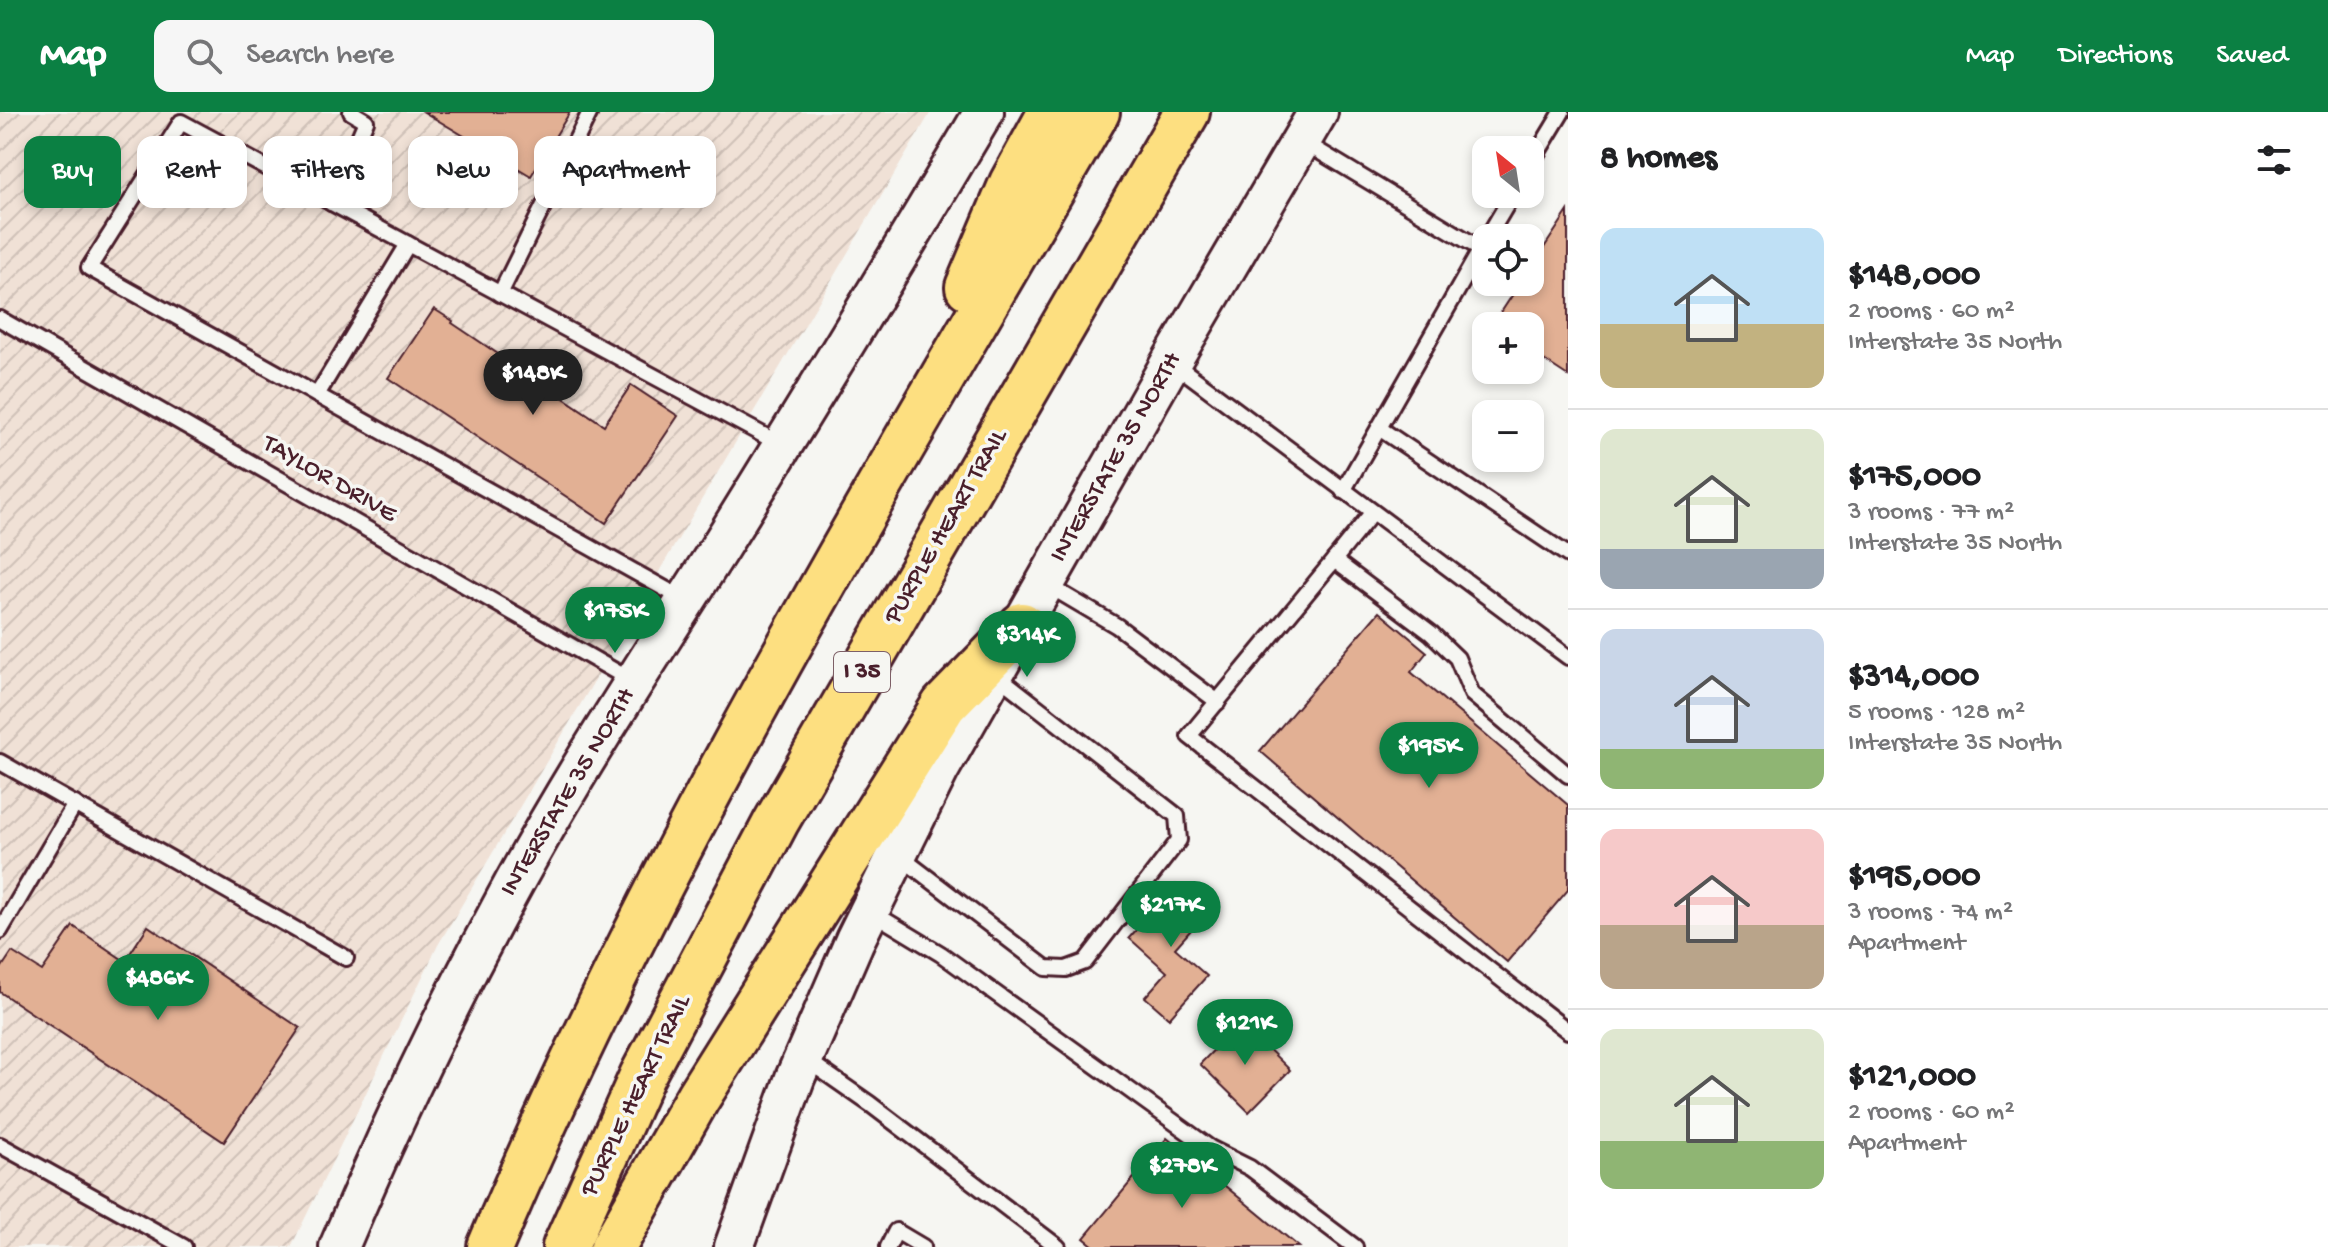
<!DOCTYPE html>
<html lang="en">
<head>
<meta charset="utf-8">
<style>
	:root { --surface:#fff; --page:#f6f6f6; --text:#202124; --muted:#757577; --line:#e0e0e0; --accent:#0b8043 }
	body { margin:0; font-family:"Gochi Hand",sans-serif; background:var(--page); color:var(--text); height:100vh; display:flex; flex-direction:column; font-size:30px; white-space:nowrap }
	* { box-sizing:border-box; margin:0 }
	p { font-size:26px; color:var(--muted) }
	.icon { flex:none; width:44px; height:44px; fill:none; stroke:currentColor; stroke-width:2; stroke-linecap:round; stroke-linejoin:round }
	.map { position:relative; flex:1; overflow:hidden }
	.details { display:flex; flex-direction:column; background:var(--surface); width:760px }
	.details>* { flex:none }
	.banner { position:absolute; left:24px; top:24px; width:760px; height:72px; display:flex; gap:16px }
	.needle { width:52px; rotate:330deg }
	.buttons { position:absolute; left:1472px; top:24px; display:grid; gap:16px }
	.buttons a { display:grid; place-items:center; width:72px; height:72px; border-radius:16px; background:var(--surface); box-shadow:0 4px 12px #0003; font-size:40px }
	.price { position:absolute; translate:-50% -68px; padding:0 18px; border-radius:28px; background:var(--accent); color:#fff; font-size:26px; line-height:52px; filter:drop-shadow(0 2px 4px #0008) }
	.price::after { content:''; position:absolute; left:50%; top:48px; width:24px; height:18px; margin-left:-12px; background:inherit; clip-path:polygon(0 0,100% 0,50% 100%) }
	.price.on { background:#222; color:#fff }
	ul { padding:0; list-style:none }
	li { display:flex; align-items:center; gap:24px; height:200px; padding:0 32px }
	li+li { border-top:2px solid var(--line) }
	li span { display:grid; place-items:center; flex:none; width:224px; height:160px; border-radius:16px; color:#555 }
	li>.icon { margin-inline-start:auto }
	span .icon { width:96px; height:96px; fill:#fffc; stroke-width:1 }
	li b { font-size:34px }
	h2 { display:flex; justify-content:space-between; align-items:center; height:96px; padding:0 32px; font-size:34px }
	.pill { padding:0 28px; border-radius:16px; background:var(--surface); box-shadow:0 4px 12px #0003; font-size:28px; line-height:72px }
	.pill.on { background:var(--accent); color:#fff }
	header { display:flex; align-items:center; gap:48px; box-sizing:border-box; height:112px; padding:0 40px; background:var(--accent); color:#fff }
	header strong { font-size:38px }
	nav { display:flex; gap:44px; margin-inline-start:auto; font-size:28px }
	.search { width:560px; height:72px; background:var(--page); display:flex; align-items:center; gap:20px; box-sizing:border-box; padding:0 28px; border-radius:16px; color:var(--muted); font-size:30px }
	main { display:flex; flex:1; min-height:0 }
	.map>svg:first-child { display:block }
	.industrial { fill:url(#industrial-furrows) }
	.building { fill:#e2b094; stroke:#4a1f2b; stroke-width:2 }
	.lines { fill:none; stroke-linecap:round; stroke-linejoin:round }
	.service-casing { stroke:#4a1f2b; stroke-width:20 }
	.secondary-casing { stroke:#4a1f2b; stroke-width:44 }
	.motorway-casing { stroke:#4a1f2b; stroke-width:50 }
	.service { stroke:#f6f6f2; stroke-width:14 }
	.secondary { stroke:#f6f6f2; stroke-width:38 }
	.motorway { stroke:#fddf80; stroke-width:44 }
	.labels { text-anchor:middle; dominant-baseline:central; stroke-width:7; stroke-linejoin:round; paint-order:stroke }
	.shield { fill:#f6f6f2; stroke:#7e6067; stroke-width:2 }
	.shield-label { font-size:24px; font-weight:bold; fill:#4a1f2b }
	.street-label { font-size:26px; fill:#4a1f2b; stroke:#f6f6f2 }
</style>
</head>
<body>
<header>
<strong>Map</strong>
<div class="search"><svg class="icon" aria-label="search" viewBox="0 0 24 24"><circle cx="10" cy="10" r="6"/><path d="M15 15l6 6"/></svg>Search here</div>
<nav><a>Map</a><a>Directions</a><a>Saved</a></nav>
</header>
<main>
<div class="map">
<svg width="1568" height="1135" viewBox="0 0 1568 1135">
	<defs>
		<pattern id="industrial-furrows" width="10" height="10" patternUnits="userSpaceOnUse" patternTransform="scale(2)"><rect width="10" height="10" fill="#f0e1d6"/><path d="M-1 1l2-2M0 10L10 0M9 11l2-2" fill="none" stroke="#cfc1b8"/></pattern>
	</defs>
	<rect width="100%" height="100%" fill="#f6f6f2"/>
	<filter id="ink" filterUnits="userSpaceOnUse"><feTurbulence type="fractalNoise" baseFrequency=".0125" numOctaves="2"/><feDisplacementMap in="SourceGraphic" scale="16" xChannelSelector="R" yChannelSelector="G"/><feConvolveMatrix kernelMatrix="1 2 1 2 8 2 1 2 1" color-interpolation-filters="sRGB"/></filter>
	<g filter="url(#ink)">
		<!-- industrial -->
		<path class="industrial" d="M0,0h931l-493,833 -147,302h-291z"/>
		<!-- building -->
		<g class="building">
			<path d="M424,0h146l-39,64z"/>
			<path d="M1568,99v165l-38,-25v-25h-38l29,-44h9v-13z"/>
			<path d="M434,197l19,12 -1,2 152,102 27,-40 47,31 -72,107 -218,-145z"/>
			<path d="M1379,500l48,40 -16,20 157,133v85l-61,72 -247,-211z"/>
			<path d="M1176,773l31,27 -32,36 32,28 -38,42 -24,-21 22,-25 -38,-34z"/>
			<path d="M73,814l52,35 23,-35 152,102 -76,114 -224,-150v-22l12,-18 30,19z"/>
			<path d="M1241,910l49,48 -41,42 -49,-48z"/>
			<path d="M1167,1026l132,109h-204l-11,-9z"/>
		</g>
		<g class="lines">
			<!-- service casing -->
			<g class="service-casing">
				<g id="service">
					<path d="M1302,29l179,108 -138,242"/>
					<path d="M1530,53l32,-53"/>
					<path d="M331,91l35,-82 -15,-9"/>
					<path d="M1487,126l26,-44"/>
					<path d="M500,182l90,-182"/>
					<path d="M0,207l634,363"/>
					<path d="M1172,250l396,295"/>
					<path d="M317,283l91,-151"/>
					<path d="M1379,316l189,127"/>
					<path d="M1334,448l38,-47"/>
					<path d="M1046,472l71,42 101,76"/>
					<path d="M685,488l-596,-332 92,-146 599,322"/>
					<path d="M0,650l346,196"/>
					<path d="M1568,663l-96,-81 -15,-36 -26,-25 -97,-73 -145,176 379,295"/>
					<path d="M898,743l148,113 20,1 19,-7 94,-122 -2,-24 -182,-142"/>
					<path d="M870,799l71,43 269,194 40,20 105,79"/>
					<path d="M0,819l75,-127"/>
					<path d="M804,946l66,46 188,143"/>
					<path d="M0,1033l184,102"/>
					<path d="M888,1135l8,-16 27,16"/>
				</g>
			</g>
			<!-- secondary casing -->
			<g class="secondary-casing">
				<g id="secondary">
					<path d="M339,1135c48,-113 100,-224 158,-332 66,-126 145,-245 221,-365 90,-145 179,-291 266,-438"/>
					<path d="M734,1135l61,-169 60,-138 84,-170 232,-408 147,-250"/>
				</g>
			</g>
			<!-- motorway casing -->
			<g class="motorway-casing">
				<g id="motorway">
					<path d="M968,175l44,-104 39,-71"/>
					<path d="M490,1135c167,-396 392,-764 607,-1135"/>
					<path d="M565,1135l77,-171 134,-254 411,-710"/>
					<path d="M613,1135l85,-150 246,-392 78,-80"/>
				</g>
			</g>
			<!-- service -->
			<use href="#service" class="service"/>
			<!-- secondary -->
			<use href="#secondary" class="secondary"/>
			<!-- motorway -->
			<use href="#motorway" class="motorway"/>
		</g>
	</g>
	<g class="labels">
		<!-- shield labels -->
		<rect class="shield" x="834" y="540" width="56" height="40" rx="6"/>
		<g class="shield-label">
			<text x="862" y="560">I 35</text>
		</g>
		<!-- street labels -->
		<g class="street-label">
			<text transform="translate(1117 346) rotate(-60)">INTERSTATE 35 NORTH</text>
			<text transform="translate(329 368) rotate(30)">TAYLOR DRIVE</text>
			<text transform="translate(947 415) rotate(-60)">PURPLE HEART TRAIL</text>
			<text transform="translate(569 681) rotate(-59)">INTERSTATE 35 NORTH</text>
			<text transform="translate(637 984) rotate(-64)">PURPLE HEART TRAIL</text>
		</g>
	</g>
</svg>
<div class="buttons">
<a><svg class="needle" viewBox="-14 -14 28 28"><path d="M0-13l5 13h-10z" fill="#e53935"/><path d="M0 13l5-13h-10z" fill="#757577"/></svg></a>
<a><svg class="icon" aria-label="locate" viewBox="0 0 24 24"><circle cx="12" cy="12" r="6"/><path d="M12 2v4M12 18v4M2 12h4M18 12h4"/></svg></a>
<a>+</a>
<a>−</a>
</div>
<b class="price on" style="left:533px;top:305px">$148K</b>
<b class="price" style="left:615px;top:543px">$175K</b>
<b class="price" style="left:1027px;top:567px">$314K</b>
<b class="price" style="left:1429px;top:678px">$195K</b>
<b class="price" style="left:1171px;top:837px">$217K</b>
<b class="price" style="left:158px;top:910px">$486K</b>
<b class="price" style="left:1245px;top:955px">$121K</b>
<b class="price" style="left:1182px;top:1098px">$278K</b>
<div class="banner">
<a class="pill on">Buy</a>
<a class="pill">Rent</a>
<a class="pill">Filters</a>
<a class="pill">New</a>
<a class="pill">Apartment</a>
</div>
</div>
<section class="details">
<h2>8 homes<svg class="icon" aria-label="filters" viewBox="0 0 24 24"><path d="M4 7h16M4 17h16"/><circle cx="9" cy="7" r="2"/><circle cx="15" cy="17" r="2"/></svg></h2>
<ul>
<li><span style="background:linear-gradient(#bfe0f5 60%,#c2b280 0)"><svg class="icon" aria-label="home" viewBox="0 0 24 24"><path d="M3 11l9-7 9 7M6 9v11h12V9"/></svg></span><div><b>$148,000</b><p>2 rooms · 60 m²</p><p>Interstate 35 North</p></div></li>
<li><span style="background:linear-gradient(#dfe7d0 75%,#9aa5b1 0)"><svg class="icon" aria-label="home" viewBox="0 0 24 24"><path d="M3 11l9-7 9 7M6 9v11h12V9"/></svg></span><div><b>$175,000</b><p>3 rooms · 77 m²</p><p>Interstate 35 North</p></div></li>
<li><span style="background:linear-gradient(#c9d6e8 75%,#8fb573 0)"><svg class="icon" aria-label="home" viewBox="0 0 24 24"><path d="M3 11l9-7 9 7M6 9v11h12V9"/></svg></span><div><b>$314,000</b><p>5 rooms · 128 m²</p><p>Interstate 35 North</p></div></li>
<li><span style="background:linear-gradient(#f6c9c9 60%,#b9a48a 0)"><svg class="icon" aria-label="home" viewBox="0 0 24 24"><path d="M3 11l9-7 9 7M6 9v11h12V9"/></svg></span><div><b>$195,000</b><p>3 rooms · 74 m²</p><p>Apartment</p></div></li>
<li><span style="background:linear-gradient(#dfe7d0 70%,#8fb573 0)"><svg class="icon" aria-label="home" viewBox="0 0 24 24"><path d="M3 11l9-7 9 7M6 9v11h12V9"/></svg></span><div><b>$121,000</b><p>2 rooms · 60 m²</p><p>Apartment</p></div></li>
</ul>
</section>
</main>
</body>
</html>
